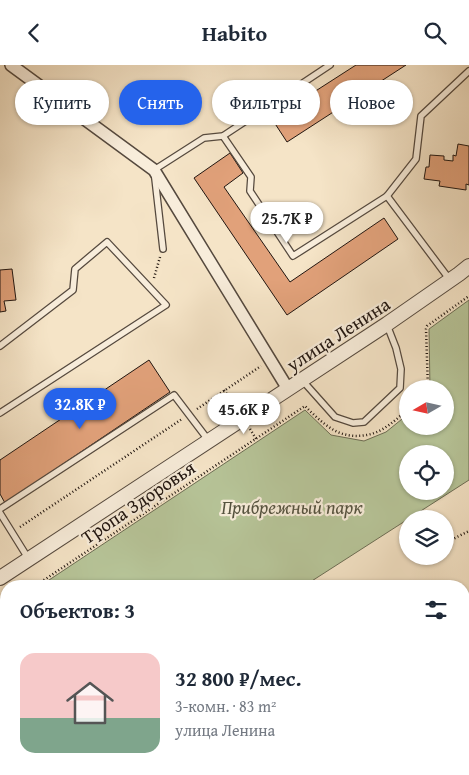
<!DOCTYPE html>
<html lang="ru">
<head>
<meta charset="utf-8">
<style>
	:root { --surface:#fff; --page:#f6f6f7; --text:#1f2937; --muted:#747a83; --line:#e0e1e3; --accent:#2563eb }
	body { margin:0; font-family:"Gentium Book Plus",serif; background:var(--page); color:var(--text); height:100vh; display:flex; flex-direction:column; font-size:19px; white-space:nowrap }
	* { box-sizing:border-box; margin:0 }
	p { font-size:16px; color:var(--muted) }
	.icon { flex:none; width:28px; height:28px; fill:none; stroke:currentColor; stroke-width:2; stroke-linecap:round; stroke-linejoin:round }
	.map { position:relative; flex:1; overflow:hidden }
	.details { position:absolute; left:0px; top:515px; width:470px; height:195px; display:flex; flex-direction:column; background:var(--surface); border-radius:20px 20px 0 0; box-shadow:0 1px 4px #0004 }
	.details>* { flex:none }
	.hud { position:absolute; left:15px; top:15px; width:440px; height:45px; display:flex; gap:10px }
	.needle { width:32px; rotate:261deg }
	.controls { position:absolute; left:399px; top:315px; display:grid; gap:10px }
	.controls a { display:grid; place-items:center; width:55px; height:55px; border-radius:50%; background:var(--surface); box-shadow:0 1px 4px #0004; font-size:25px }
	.price { position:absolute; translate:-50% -42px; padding:0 11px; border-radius:18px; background:#fff; color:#222; font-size:16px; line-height:32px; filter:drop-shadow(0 1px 2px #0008) }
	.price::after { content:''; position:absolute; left:50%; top:30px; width:15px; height:11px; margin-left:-8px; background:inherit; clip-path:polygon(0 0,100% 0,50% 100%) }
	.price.selected { background:var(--accent); color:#fff }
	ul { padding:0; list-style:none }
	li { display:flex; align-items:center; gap:15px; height:125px; padding:0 20px }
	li+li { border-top:1px solid var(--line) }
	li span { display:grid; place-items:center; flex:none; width:140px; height:100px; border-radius:15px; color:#555 }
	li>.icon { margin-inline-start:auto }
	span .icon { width:60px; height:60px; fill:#fffc; stroke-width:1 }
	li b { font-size:21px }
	h2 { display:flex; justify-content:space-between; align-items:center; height:60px; padding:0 20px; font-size:21px }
	.chip { padding:0 18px; border-radius:22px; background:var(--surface); box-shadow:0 1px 4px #0004; font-size:18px; line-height:45px }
	.chip.selected { background:var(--accent); color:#fff }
	header { display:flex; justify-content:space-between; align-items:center; height:65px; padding:0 20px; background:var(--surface); font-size:22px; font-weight:700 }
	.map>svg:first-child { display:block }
	.green { fill:#b7c599; stroke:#6c6d54; fill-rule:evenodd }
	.water { fill:url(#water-waves); stroke:#6d7979 }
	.building { fill:#e1a17a; stroke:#201510 }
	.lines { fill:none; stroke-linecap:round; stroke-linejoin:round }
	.service-casing { stroke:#55493e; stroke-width:8 }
	.minor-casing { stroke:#55493e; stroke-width:14 }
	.tertiary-casing { stroke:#55493e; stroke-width:16 }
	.path { stroke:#201510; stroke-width:2.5; stroke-dasharray:1 2.5; stroke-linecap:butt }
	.service { stroke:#f8eddb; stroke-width:5.5 }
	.minor { stroke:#f8eddb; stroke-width:11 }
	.tertiary { stroke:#f8eddb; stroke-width:14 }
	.labels { text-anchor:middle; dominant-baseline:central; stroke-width:4.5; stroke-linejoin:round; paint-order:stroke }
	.street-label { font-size:19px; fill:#201510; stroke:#f8eddb }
	.park-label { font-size:19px; font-style:italic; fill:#555340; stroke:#f8eddb }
</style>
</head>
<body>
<header><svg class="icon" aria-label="back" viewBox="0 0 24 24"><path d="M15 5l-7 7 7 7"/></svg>Habito<svg class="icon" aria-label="search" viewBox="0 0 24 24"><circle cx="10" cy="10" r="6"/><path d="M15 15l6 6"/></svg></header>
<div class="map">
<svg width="469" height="710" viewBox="0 0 469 710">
	<defs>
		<pattern id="water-waves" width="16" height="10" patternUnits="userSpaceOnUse" patternTransform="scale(1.25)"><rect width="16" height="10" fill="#a0bcbf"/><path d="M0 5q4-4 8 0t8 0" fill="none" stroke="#8aa1a3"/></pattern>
	</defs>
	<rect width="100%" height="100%" fill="#f5e4c7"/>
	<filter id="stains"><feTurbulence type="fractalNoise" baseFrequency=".004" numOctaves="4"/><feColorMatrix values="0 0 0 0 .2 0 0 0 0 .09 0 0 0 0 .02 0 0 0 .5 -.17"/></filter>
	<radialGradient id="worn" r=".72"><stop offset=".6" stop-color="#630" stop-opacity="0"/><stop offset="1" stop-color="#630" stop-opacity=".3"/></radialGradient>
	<!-- green -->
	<g class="green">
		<path d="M469,235v180l-165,106h-264l265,-176 26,25 33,6 22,-9 21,-17 1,11h37v-37h-15l-1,-60zM408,389h37v37h-37z"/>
		<path d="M6,544v160h67l-10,6h-63v-162z"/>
	</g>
	<!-- water -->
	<path class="water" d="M469,603v107h-166l9,-6h152v-98z"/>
	<!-- building -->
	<g class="building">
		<path d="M356,0h50l-119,77 -15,-23z"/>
		<path d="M458,79l11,2v39l-3,-1v6l-27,-4 1,-5 -16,-2 2,-12h3l1,-12 14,1v4l9,1v-6l3,1z"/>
		<path d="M230,88l13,20 -19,14 66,95 94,-64 14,21 -111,76 -93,-137z"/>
		<path d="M12,204l4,31 -12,1 2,10 -6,1v-42z"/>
		<path d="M149,295l21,32 -165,111 -5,-9v-34z"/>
	</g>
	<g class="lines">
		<!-- service casing -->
		<g class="service-casing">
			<g id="service">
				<path d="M223,71l28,41 -1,14 43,65 94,-60 29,-37 5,-43 48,-45"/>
				<path d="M387,131l63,84"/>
				<path d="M163,184l-9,-79 50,-32 19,-2 107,-71"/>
				<path d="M0,281l73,-56 2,-21 32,-27 59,63 -166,108"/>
				<path d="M302,315l33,37 18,6 11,-1 36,-34 1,-19 -5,-21 -9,-23"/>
				<path d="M0,444l174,-114 35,46"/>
				<path d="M0,448l28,45"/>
			</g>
		</g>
		<!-- minor casing -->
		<g class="minor-casing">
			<path id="minor" d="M11,0l143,105 134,219"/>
		</g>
		<!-- tertiary casing -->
		<g class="tertiary-casing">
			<path id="tertiary" d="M0,513l387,-254 72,-50 10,-8"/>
		</g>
		<!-- path -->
		<g class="path">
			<path d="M154,213l6,-21"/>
			<path d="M428,324l-2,-60 1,-3 42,-30"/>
			<path d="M224,325l12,18"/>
			<path d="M197,344l64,-43"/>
			<path d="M250,364l6,10"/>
			<path d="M20,462l162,-108"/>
			<path d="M445,478l24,-12"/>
			<path d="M35,521l270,-180c8,8 17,17 27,23 16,10 38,9 54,-2 8,-5 15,-12 22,-17"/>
			<path d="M0,545l6,-5"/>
		</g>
		<!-- service -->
		<use href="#service" class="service"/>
		<!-- minor -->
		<use href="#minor" class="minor"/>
		<!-- tertiary -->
		<use href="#tertiary" class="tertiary"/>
	</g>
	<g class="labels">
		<!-- street labels -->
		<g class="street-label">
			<text transform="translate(338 269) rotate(-33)">улица Ленина</text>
			<text transform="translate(138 437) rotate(-34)">Тропа Здоровья</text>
		</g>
		<!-- park labels -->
		<g class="park-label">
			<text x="292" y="442">Прибрежный парк</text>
		</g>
	</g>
	<rect width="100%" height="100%" filter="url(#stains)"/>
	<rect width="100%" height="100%" fill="url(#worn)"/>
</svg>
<div class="controls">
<a><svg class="needle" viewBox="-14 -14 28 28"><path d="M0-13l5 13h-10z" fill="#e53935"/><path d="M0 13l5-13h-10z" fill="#747a83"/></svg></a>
<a><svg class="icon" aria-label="locate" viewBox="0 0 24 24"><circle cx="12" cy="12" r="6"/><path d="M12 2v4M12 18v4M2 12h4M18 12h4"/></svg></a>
<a><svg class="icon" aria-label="layers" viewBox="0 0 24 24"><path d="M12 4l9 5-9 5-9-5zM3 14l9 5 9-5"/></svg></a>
</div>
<b class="price" style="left:287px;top:179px">25.7K ₽</b>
<b class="price selected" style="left:80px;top:365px">32.8K ₽</b>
<b class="price" style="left:244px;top:370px">45.6K ₽</b>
<div class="hud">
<a class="chip">Купить</a>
<a class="chip selected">Снять</a>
<a class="chip">Фильтры</a>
<a class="chip">Новое</a>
</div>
<section class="details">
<h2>Объектов: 3<svg class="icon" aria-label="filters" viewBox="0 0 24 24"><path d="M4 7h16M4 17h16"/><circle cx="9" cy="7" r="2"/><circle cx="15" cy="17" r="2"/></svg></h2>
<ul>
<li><span style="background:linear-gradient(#f6c9c9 65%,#7fa58c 0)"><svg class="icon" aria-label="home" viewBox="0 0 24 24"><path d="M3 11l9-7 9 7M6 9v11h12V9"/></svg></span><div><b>32 800 ₽/мес.</b><p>3-комн. · 83 m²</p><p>улица Ленина</p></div></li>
</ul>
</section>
</div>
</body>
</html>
